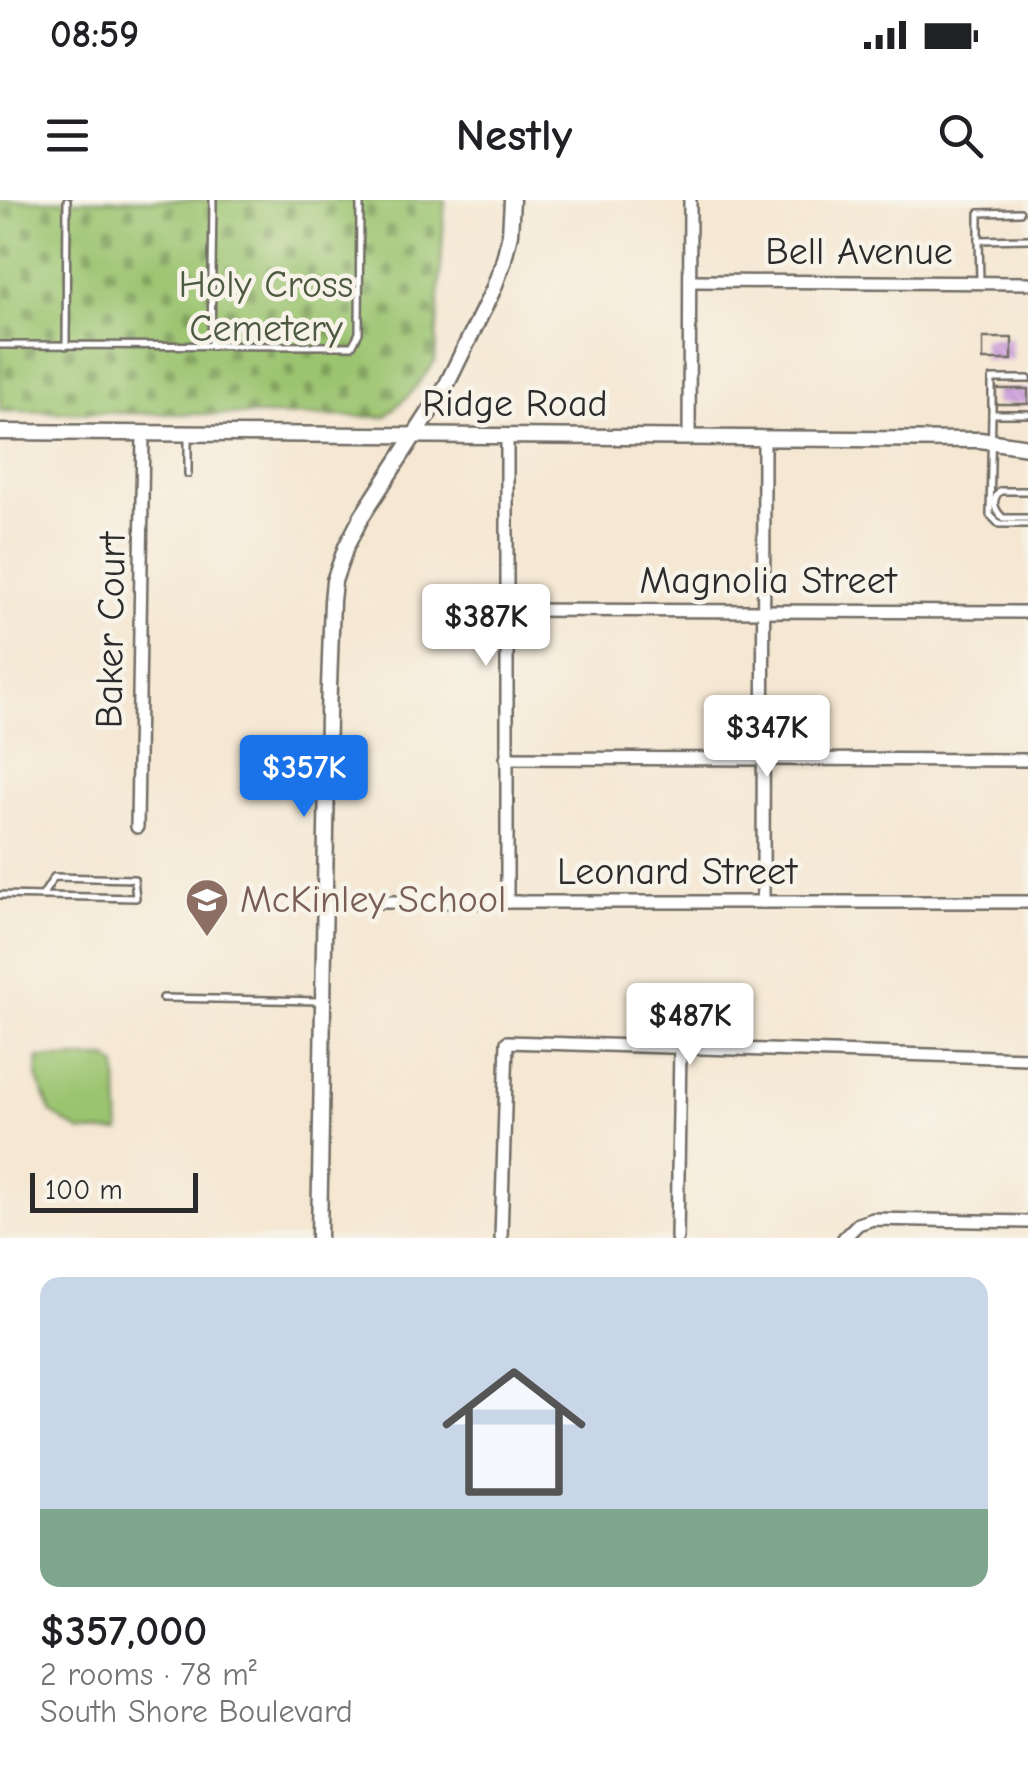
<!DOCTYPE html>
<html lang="en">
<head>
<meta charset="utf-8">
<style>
	:root { --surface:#fff; --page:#f6f6f6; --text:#202124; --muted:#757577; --accent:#1a73e8 }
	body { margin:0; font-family:"Comic Neue",sans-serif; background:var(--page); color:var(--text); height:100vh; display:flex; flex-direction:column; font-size:38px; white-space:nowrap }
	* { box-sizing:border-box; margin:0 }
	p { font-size:32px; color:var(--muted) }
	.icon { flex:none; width:55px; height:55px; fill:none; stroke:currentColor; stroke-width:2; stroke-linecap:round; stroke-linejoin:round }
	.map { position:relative; height:1038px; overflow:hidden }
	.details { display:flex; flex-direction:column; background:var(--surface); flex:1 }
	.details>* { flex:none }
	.scale { position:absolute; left:30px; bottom:25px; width:168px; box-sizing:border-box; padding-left:10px; border:5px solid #2b2b2b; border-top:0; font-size:28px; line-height:35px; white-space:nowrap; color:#2b2b2b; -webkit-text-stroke:8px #f7f3e8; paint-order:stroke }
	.price { position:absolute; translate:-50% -85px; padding:0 22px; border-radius:10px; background:#fff; color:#222; font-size:32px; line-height:65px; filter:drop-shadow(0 2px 5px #0008) }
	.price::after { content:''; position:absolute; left:50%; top:60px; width:30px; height:22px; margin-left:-15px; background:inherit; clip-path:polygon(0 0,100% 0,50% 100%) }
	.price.active { background:var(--accent); color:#fff }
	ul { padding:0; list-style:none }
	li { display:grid; align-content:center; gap:20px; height:530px; padding:0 40px }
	li span { display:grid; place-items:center; height:310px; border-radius:20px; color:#555 }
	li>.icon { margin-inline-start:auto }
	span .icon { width:180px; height:180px; fill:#fffc; stroke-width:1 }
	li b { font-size:42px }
	.status { display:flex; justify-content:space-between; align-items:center; height:70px; padding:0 50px; background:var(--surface); direction:ltr }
	.status svg { height:28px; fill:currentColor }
	header { display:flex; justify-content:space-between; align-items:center; height:130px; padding:0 40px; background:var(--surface); font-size:45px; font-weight:700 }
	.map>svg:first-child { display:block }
	.cemetery { fill:url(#cemetery-stones); stroke:#63784e; stroke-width:2.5 }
	.pitch { fill:#9bc470; stroke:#63784e; stroke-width:2.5 }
	.building { fill:url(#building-back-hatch) }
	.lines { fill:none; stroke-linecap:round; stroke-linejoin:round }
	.service-casing { stroke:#726d65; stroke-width:10 }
	.minor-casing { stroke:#726d65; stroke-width:16 }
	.tertiary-casing { stroke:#726d65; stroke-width:19 }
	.service { stroke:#fff; stroke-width:5 }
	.minor { stroke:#fff; stroke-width:11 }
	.tertiary { stroke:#fff; stroke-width:14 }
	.labels { text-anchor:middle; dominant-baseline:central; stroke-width:9; stroke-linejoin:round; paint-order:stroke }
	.street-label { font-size:38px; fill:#2b2b2b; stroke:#f7f3e8 }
	.park-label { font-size:38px; fill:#4d5940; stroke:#f7f3e8 }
	.education-label { font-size:38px; fill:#785e54; stroke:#f7f3e8; text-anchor:start }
</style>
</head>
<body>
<div class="status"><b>08:59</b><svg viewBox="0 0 49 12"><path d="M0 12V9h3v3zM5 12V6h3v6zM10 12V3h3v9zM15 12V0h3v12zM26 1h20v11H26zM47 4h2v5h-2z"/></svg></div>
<header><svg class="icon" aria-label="menu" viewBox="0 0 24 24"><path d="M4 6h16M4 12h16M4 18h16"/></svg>Nestly<svg class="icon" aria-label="search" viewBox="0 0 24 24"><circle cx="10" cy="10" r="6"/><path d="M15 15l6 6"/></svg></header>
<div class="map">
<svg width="1028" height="1038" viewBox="0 0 1028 1038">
	<defs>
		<pattern id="cemetery-stones" width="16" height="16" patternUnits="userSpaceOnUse" patternTransform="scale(2.5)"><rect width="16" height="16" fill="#9bc470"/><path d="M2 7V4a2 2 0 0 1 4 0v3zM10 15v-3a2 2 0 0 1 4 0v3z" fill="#7f9f5c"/></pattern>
		<pattern id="building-back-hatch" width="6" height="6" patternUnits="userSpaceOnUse" patternTransform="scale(2.5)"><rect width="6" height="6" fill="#d3a5e0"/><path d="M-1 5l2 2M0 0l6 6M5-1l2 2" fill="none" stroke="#ab87b6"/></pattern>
	</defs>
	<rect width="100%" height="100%" fill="#f7f3e8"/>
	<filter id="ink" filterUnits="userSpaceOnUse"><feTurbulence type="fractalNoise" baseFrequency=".01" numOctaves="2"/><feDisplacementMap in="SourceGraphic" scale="20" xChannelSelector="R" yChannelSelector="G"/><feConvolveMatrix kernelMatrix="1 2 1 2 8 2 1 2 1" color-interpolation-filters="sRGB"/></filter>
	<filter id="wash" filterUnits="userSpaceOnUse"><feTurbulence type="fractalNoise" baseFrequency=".0048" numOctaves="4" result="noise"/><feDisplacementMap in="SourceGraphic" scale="40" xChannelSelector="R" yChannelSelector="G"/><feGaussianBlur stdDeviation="2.25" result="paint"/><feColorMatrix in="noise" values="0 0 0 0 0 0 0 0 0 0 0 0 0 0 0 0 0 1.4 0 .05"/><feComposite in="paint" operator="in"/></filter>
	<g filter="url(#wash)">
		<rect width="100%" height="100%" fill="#f5e7d2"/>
		<!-- cemetery -->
		<path class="cemetery" d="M0,0h445l-10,162 -25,32 -25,23 -385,-6z"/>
		<!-- pitch -->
		<path class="pitch" d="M38,858h70l9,8 3,66h-39l-30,-19 -14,-37z"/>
		<g id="blocks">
			<!-- building -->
			<g class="building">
				<rect x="983" y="138" width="29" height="22"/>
				<rect x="996" y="189" width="32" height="15"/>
			</g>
		</g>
	</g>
	<g filter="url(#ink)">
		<use href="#blocks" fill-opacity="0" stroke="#726d65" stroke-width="2.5"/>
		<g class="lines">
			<!-- service casing -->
			<g class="service-casing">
				<g id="service">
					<path d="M979,40v-27l41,-1"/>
					<path d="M980,80l-1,-40 49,-1"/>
					<path d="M0,145l352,1 7,-13 1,-133"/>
					<path d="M66,146l1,-146"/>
					<path d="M211,146l2,-146"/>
					<path d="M992,214v-35h36"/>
					<path d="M1028,214h-36l-2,101 9,9h29"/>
					<path d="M188,237v37"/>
					<path d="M1000,291c-9,10 -6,18 3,27h25"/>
					<path d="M1001,291h27"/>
					<path d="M0,695l136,3 -2,-19 -80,-2 -12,19"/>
					<path d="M163,798l157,3"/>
				</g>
			</g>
			<!-- minor casing -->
			<g class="minor-casing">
				<g id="minor">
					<path d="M690,81l338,2"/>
					<path d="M689,238l1,-238"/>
					<path d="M507,410l521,2"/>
					<path d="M506,558l522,2"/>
					<path d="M137,627l6,-393"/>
					<path d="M325,702h703"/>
					<path d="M507,702v-465"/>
					<path d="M763,702l1,-463"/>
					<path d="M501,1038l6,-196 521,16"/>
					<path d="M677,1038l3,-191"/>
					<path d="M844,1038l14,-14 15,-5 155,3"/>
				</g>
			</g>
			<!-- tertiary casing -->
			<g class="tertiary-casing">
				<g id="tertiary">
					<path d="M0,232l980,8 48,7"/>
					<path d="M319,1038l9,-523 4,-114 2,-20 12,-34 16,-31 83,-128 48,-98 10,-27 7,-29 2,-34"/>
				</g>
			</g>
			<!-- service -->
			<use href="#service" class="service"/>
			<!-- minor -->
			<use href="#minor" class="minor"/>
			<!-- tertiary -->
			<use href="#tertiary" class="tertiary"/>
		</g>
	</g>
	<!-- icons -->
	<defs>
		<g id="school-pin" transform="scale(2.25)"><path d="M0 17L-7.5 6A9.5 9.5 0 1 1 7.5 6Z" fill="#8d6e63" stroke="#f7f3e8"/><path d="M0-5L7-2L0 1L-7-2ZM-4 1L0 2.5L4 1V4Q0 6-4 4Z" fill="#fff"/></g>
	</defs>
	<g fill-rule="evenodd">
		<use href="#school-pin" x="207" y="700"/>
	</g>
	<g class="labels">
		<!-- street labels -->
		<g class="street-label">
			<text x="859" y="52">Bell Avenue</text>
			<text x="515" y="204">Ridge Road</text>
			<text x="768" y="381">Magnolia Street</text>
			<text transform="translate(111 430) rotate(-89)">Baker Court</text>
			<text x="677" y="672">Leonard Street</text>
		</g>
		<!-- park labels -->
		<g class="park-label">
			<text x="266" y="85">Holy Cross<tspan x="266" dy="44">Cemetery</tspan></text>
		</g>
		<!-- education labels -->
		<g class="education-label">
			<text x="240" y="700">McKinley School</text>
		</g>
	</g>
</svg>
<div class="scale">100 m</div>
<b class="price" style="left:486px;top:469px">$387K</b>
<b class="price" style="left:767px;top:580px">$347K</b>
<b class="price active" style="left:304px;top:620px">$357K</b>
<b class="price" style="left:690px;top:868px">$487K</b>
</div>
<section class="details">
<ul>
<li><span style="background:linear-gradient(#c9d6e8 75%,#7fa58c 0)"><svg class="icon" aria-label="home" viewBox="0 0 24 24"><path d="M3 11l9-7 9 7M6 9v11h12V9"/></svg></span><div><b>$357,000</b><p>2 rooms · 78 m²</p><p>South Shore Boulevard</p></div></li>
</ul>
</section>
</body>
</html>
